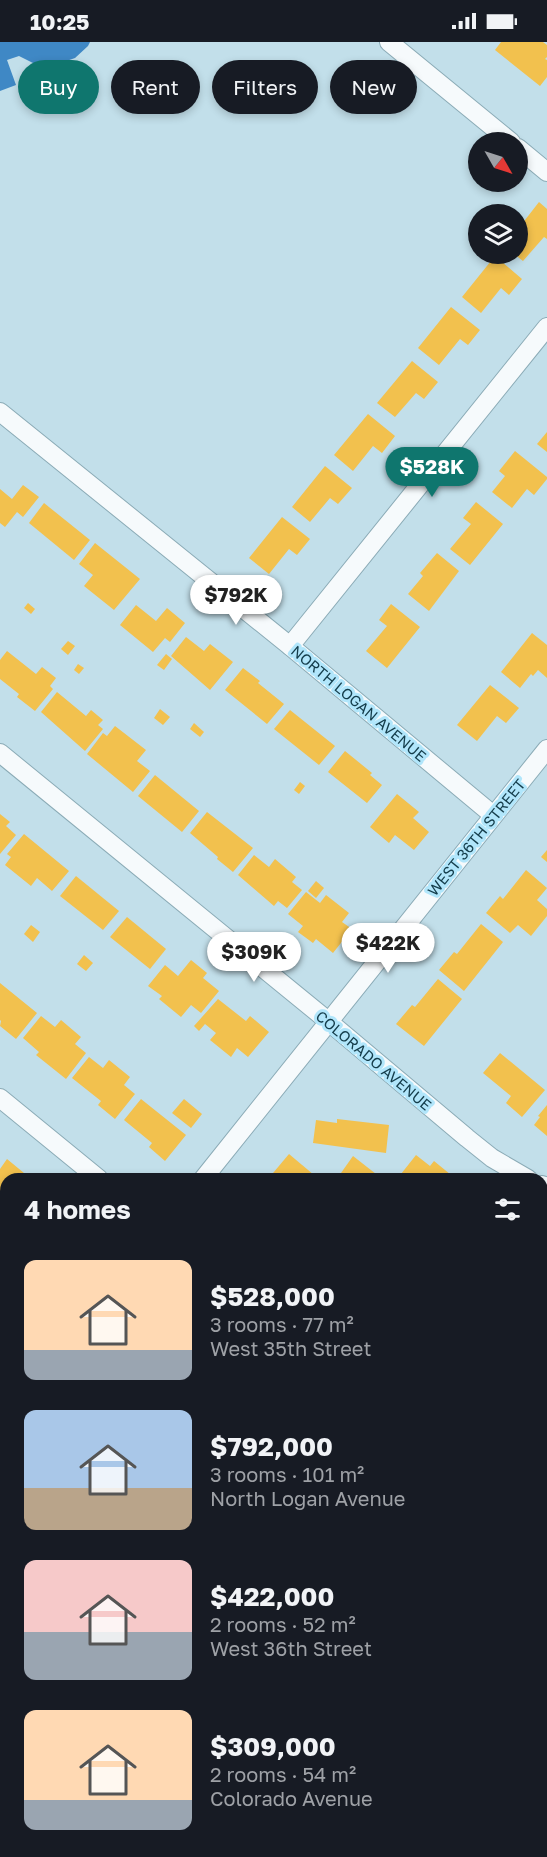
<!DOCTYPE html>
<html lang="en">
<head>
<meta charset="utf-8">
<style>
	:root { --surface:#171b24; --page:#242831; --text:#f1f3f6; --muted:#9ea1a6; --accent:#0f766e }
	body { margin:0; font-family:"Golos Text",sans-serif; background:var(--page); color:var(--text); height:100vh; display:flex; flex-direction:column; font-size:22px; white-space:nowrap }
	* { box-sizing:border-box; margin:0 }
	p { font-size:20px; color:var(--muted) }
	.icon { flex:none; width:33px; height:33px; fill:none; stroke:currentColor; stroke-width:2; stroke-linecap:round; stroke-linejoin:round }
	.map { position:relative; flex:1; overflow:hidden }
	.drawer { position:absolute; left:0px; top:1131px; width:548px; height:684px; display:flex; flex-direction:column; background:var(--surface); border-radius:18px 18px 0 0; box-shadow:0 3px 9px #0003 }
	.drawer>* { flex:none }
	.banner { position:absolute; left:18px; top:18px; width:512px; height:54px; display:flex; gap:12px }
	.needle { width:39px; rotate:129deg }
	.controls { position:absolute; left:468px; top:90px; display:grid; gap:12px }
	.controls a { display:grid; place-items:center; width:60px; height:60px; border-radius:50%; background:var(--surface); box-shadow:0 3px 9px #0003; font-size:30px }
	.price { position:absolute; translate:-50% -51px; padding:0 14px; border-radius:21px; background:#fff; color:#222; font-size:20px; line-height:39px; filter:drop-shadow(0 2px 3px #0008) }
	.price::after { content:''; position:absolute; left:50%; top:36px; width:18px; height:14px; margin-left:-9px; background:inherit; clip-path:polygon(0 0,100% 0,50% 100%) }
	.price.selected { background:var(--accent); color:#fff }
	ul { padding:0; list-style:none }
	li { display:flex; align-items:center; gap:18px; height:150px; padding:0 24px }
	li span { display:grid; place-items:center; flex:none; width:168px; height:120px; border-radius:12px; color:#555 }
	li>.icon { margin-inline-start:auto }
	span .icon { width:72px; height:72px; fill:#fffc; stroke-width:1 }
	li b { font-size:26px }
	h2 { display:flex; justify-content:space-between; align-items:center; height:72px; padding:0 24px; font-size:26px }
	.pill { padding:0 21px; border-radius:27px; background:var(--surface); box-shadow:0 3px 9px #0003; font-size:21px; line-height:54px }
	.pill.selected { background:var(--accent); color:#fff }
	.status { display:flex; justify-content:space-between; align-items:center; height:42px; padding:0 30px; background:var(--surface); direction:ltr }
	.status svg { height:16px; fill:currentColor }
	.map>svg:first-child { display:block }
	.homes { fill:#f2c14e }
	.schools { fill:#3f88c5 }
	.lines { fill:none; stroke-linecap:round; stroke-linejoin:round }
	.minor-casing { stroke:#8babb6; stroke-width:20 }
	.tertiary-casing { stroke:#8babb6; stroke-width:24 }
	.minor { stroke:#f6fafc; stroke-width:18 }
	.tertiary { stroke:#f6fafc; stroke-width:22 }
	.labels { text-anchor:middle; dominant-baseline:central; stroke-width:6; stroke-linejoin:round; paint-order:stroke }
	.street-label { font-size:15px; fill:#143d4b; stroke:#b1e6fb }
</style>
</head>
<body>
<div class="status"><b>10:25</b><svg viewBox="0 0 49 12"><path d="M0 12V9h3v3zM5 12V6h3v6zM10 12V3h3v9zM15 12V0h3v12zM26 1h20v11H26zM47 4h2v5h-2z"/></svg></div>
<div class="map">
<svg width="547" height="1815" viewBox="0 0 547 1815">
	<rect width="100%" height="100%" fill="#c2dfea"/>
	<!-- homes -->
	<g class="homes">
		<path d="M501,0h42l4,3v12l-2,2 2,1v17l-7,9 -45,-36z"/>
		<path d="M539,160l8,7v30l-3,-2 -21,24 -9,-7h4v-25z"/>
		<path d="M495,214l27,23 -13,16 -8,-7 -20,25 -19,-16z"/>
		<path d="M451,265l29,23 -12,15 -8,-6 -21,26 -21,-17z"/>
		<path d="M412,319l26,21 -14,17 -8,-6 -21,24 -18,-14z"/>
		<path d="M368,372l27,22 -13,17 -9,-7 -20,25 -19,-16z"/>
		<path d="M547,390v20l-10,-8z"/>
		<path d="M515,409l32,26v2l-13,16 -7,-6 -15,19 -20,-16 13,-16 -6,-5z"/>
		<path d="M325,424l27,22 -14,16 -8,-6 -20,24 -18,-15z"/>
		<path d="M23,443l16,12 -16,20 -6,-5 -12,15 -5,-4v-34l12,10z"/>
		<path d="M476,460l27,22 -33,41 -20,-16 21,-25 -8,-6z"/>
		<path d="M44,461l46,37 -16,20 -45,-37z"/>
		<path d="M282,475l28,22 -13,16 -8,-6 -20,25 -20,-16z"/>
		<path d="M95,501l45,36 -26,31 -30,-24 9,-11 -14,-11z"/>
		<path d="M437,511l22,18 -30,40 -21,-17 15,-18 -3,-3z"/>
		<path d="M28,561l7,6 -4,5 -7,-6z"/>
		<path d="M391,562l29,23 -33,41 -21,-17 21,-25 -8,-6z"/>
		<path d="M136,563l20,16 11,-13 18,15 -15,19 -5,-4 -12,14 -33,-27z"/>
		<path d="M532,591l15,12v33l-9,-8 -5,6 -2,-2 -11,14 -19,-16z"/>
		<path d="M186,595l18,14 6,-7 23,18 -23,28 -39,-34z"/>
		<path d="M68,599l7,5 -7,9 -7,-6z"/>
		<path d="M7,609l29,23 6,-7 14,11 -6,8 3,3 -18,22 -18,-14 2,-3 -19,-15v-19z"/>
		<path d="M166,612l6,5 -8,11 -7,-5z"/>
		<path d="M78,622l6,4 -5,6 -5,-4z"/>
		<path d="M243,626l17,13 -2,2 26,21 -17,20 -42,-34z"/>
		<path d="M490,643l29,23 -13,15 -9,-7 -20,25 -20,-16z"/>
		<path d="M57,650l29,24 5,-6 12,10 -5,5 5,4 -18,22 -44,-39z"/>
		<path d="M160,667l10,8 -7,8 -9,-7z"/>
		<path d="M290,668l45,36 -16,19 -45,-36z"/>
		<path d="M194,681l10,9 -4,5 -10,-8z"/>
		<path d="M115,684l31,24 -9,11 13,10 -17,21 -46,-38 16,-21 4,3z"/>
		<path d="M345,709l27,22 -2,2 12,10 -15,18 -39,-31z"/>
		<path d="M155,733l44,36 -17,21 -44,-36z"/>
		<path d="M300,740l5,4 -6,8 -5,-4z"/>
		<path d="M397,752l22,18 -6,6 16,14 -15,18 -19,-15 -6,8 -19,-16z"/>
		<path d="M207,770l46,36 -20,24 -16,-13 1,-2 -28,-24z"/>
		<path d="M0,772l10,8 -4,4 10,9 -16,19z"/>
		<path d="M24,792l45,37 -17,20 -15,-13 -6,8 -26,-21 6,-8 -4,-3z"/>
		<path d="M547,808v12l-6,-5z"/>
		<path d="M254,813l15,12 6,-8 21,18 -4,5 10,8 -15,18 -9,-7 -4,5 -36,-31z"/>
		<path d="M526,828l21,18 -10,12 10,9v7l-16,20 -13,-11 -8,8 -24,-20 14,-17 3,3z"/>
		<path d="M76,834l43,35 -16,19 -43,-34z"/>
		<path d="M316,839l8,7 -8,10 -8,-7z"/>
		<path d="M306,850l14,11 6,-8 23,18 -7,9 10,7 -19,24 -17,-14 -3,4 -15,-11 5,-6 -15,-12z"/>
		<path d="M127,875l39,32 -16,20 -40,-32z"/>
		<path d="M481,882l22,18 -39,49 -25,-21 15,-18 3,2z"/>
		<path d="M31,883l9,7 -7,10 -9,-8z"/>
		<path d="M84,913l9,8 -7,8 -9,-7z"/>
		<path d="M191,918l16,13 -4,5 16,13 -18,22 -10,-8 -10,12 -22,-18 3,-3 -14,-10 17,-21 13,11z"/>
		<path d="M438,937l24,20 -38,47 -28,-22 16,-19 3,2z"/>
		<path d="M0,941l37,30 -21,26 -16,-13 1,-5 -1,-1z"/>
		<path d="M218,957l28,22 4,-5 19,16 -21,25 -11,-9 -6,9 -21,-17 6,-7 -11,-9 -6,7 -5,-5z"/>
		<path d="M41,974l14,11 6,-7 20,17 -6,7 11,9 -20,26 -30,-24 3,-3 -16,-14z"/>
		<path d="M500,1011l45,37 -23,27 -16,-14 5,-7 -28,-23z"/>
		<path d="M89,1015l14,11 6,-8 21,17 -6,8 11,9 -20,25 -17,-14 3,-4 -29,-23z"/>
		<path d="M141,1057l45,36 -21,26 -16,-14 3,-4 -28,-23z"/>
		<path d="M184,1057l18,15 -11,14 -19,-15z"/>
		<path d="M547,1063v31l-13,-11 6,-8 -2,-1z"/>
		<path d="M337,1077l52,6 -3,28 -73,-10 3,-23 21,3z"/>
		<path d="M289,1112l25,21 -3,4h-43z"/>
		<path d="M416,1113l14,11 4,-5 22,18h-49l-6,-5z"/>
		<path d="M353,1114l23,18 -4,5h-23l-8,-6z"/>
		<path d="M7,1117l17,14 -4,6h-14v32l-6,7v-49z"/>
		<path d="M542,1201l5,2v26l-5,-1z"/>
		<path d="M0,1285l6,5v23l-6,8z"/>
		<path d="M6,1454v48l-6,7v-48z"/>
		<path d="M0,1545l6,6v29l-6,6z"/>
		<path d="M542,1560l5,9v49l-5,3z"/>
		<path d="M0,1667l6,5v25l-6,7z"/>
		<path d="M27,1809h47l-4,6h-48z"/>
		<path d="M248,1809h4l5,6h-17z"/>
		<path d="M387,1809h36l5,6h-35z"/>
	</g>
	<!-- schools -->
	<path class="schools" d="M0,0h90l-2,4 -13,12 -17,6 -13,1 -10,-1 -16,-8 -12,4 9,25 -16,6z"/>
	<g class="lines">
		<!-- minor casing -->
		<g class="minor-casing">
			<g id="minor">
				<path d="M389,0l122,100"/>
				<path d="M518,106l29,24"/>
				<path d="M0,370l290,234 203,169"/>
				<path d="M290,604l257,-319"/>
				<path d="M0,711l328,268 139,117 25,20 36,21"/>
				<path d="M0,1056l99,81"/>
				<path d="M203,1137l344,-430"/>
				<path d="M542,1143l5,2"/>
				<path d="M0,1386l6,-7"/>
				<path d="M0,1399l6,5"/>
				<path d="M542,1689l5,4"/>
				<path d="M0,1769l6,-8"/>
				<path d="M313,1809l5,6"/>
			</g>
		</g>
		<!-- tertiary casing -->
		<g class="tertiary-casing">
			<g id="tertiary">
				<path d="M542,1750l5,-6"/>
				<path d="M489,1815l5,-6"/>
			</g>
		</g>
		<!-- minor -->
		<use href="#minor" class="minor"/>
		<!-- tertiary -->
		<use href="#tertiary" class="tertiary"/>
	</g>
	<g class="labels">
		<!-- street labels -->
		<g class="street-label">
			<text transform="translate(359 661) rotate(40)">NORTH LOGAN AVENUE</text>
			<text transform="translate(476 795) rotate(-51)">WEST 36TH STREET</text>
			<text transform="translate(374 1018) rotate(40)">COLORADO AVENUE</text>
		</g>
	</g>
</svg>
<div class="controls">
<a><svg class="needle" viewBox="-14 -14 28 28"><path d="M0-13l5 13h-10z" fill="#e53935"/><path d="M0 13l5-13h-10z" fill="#9ea1a6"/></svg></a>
<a><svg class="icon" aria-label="layers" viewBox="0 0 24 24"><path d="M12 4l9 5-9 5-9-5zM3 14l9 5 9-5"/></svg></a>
</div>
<b class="price selected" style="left:432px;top:456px">$528K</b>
<b class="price" style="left:236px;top:584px">$792K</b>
<b class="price" style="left:388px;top:932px">$422K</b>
<b class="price" style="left:254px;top:941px">$309K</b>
<div class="banner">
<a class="pill selected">Buy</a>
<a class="pill">Rent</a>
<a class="pill">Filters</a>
<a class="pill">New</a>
</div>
<section class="drawer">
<h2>4 homes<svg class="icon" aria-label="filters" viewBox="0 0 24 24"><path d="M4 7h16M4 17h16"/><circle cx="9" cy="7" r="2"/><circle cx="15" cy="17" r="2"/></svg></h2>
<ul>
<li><span style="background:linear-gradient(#ffd9b3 75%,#9aa5b1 0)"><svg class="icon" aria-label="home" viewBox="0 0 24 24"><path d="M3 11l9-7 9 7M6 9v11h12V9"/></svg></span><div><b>$528,000</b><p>3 rooms · 77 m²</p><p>West 35th Street</p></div></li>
<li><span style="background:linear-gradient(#a9c7e8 65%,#b9a48a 0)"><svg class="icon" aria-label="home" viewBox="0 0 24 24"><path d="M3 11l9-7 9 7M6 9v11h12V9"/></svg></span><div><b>$792,000</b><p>3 rooms · 101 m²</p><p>North Logan Avenue</p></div></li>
<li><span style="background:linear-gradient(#f6c9c9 60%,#9aa5b1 0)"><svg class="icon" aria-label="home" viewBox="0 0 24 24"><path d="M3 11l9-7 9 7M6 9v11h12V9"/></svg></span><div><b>$422,000</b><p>2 rooms · 52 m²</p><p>West 36th Street</p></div></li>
<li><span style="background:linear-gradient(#ffd9b3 75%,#9aa5b1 0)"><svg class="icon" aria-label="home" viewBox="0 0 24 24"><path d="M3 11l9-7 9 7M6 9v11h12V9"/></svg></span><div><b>$309,000</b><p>2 rooms · 54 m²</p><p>Colorado Avenue</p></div></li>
</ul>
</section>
</div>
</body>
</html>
